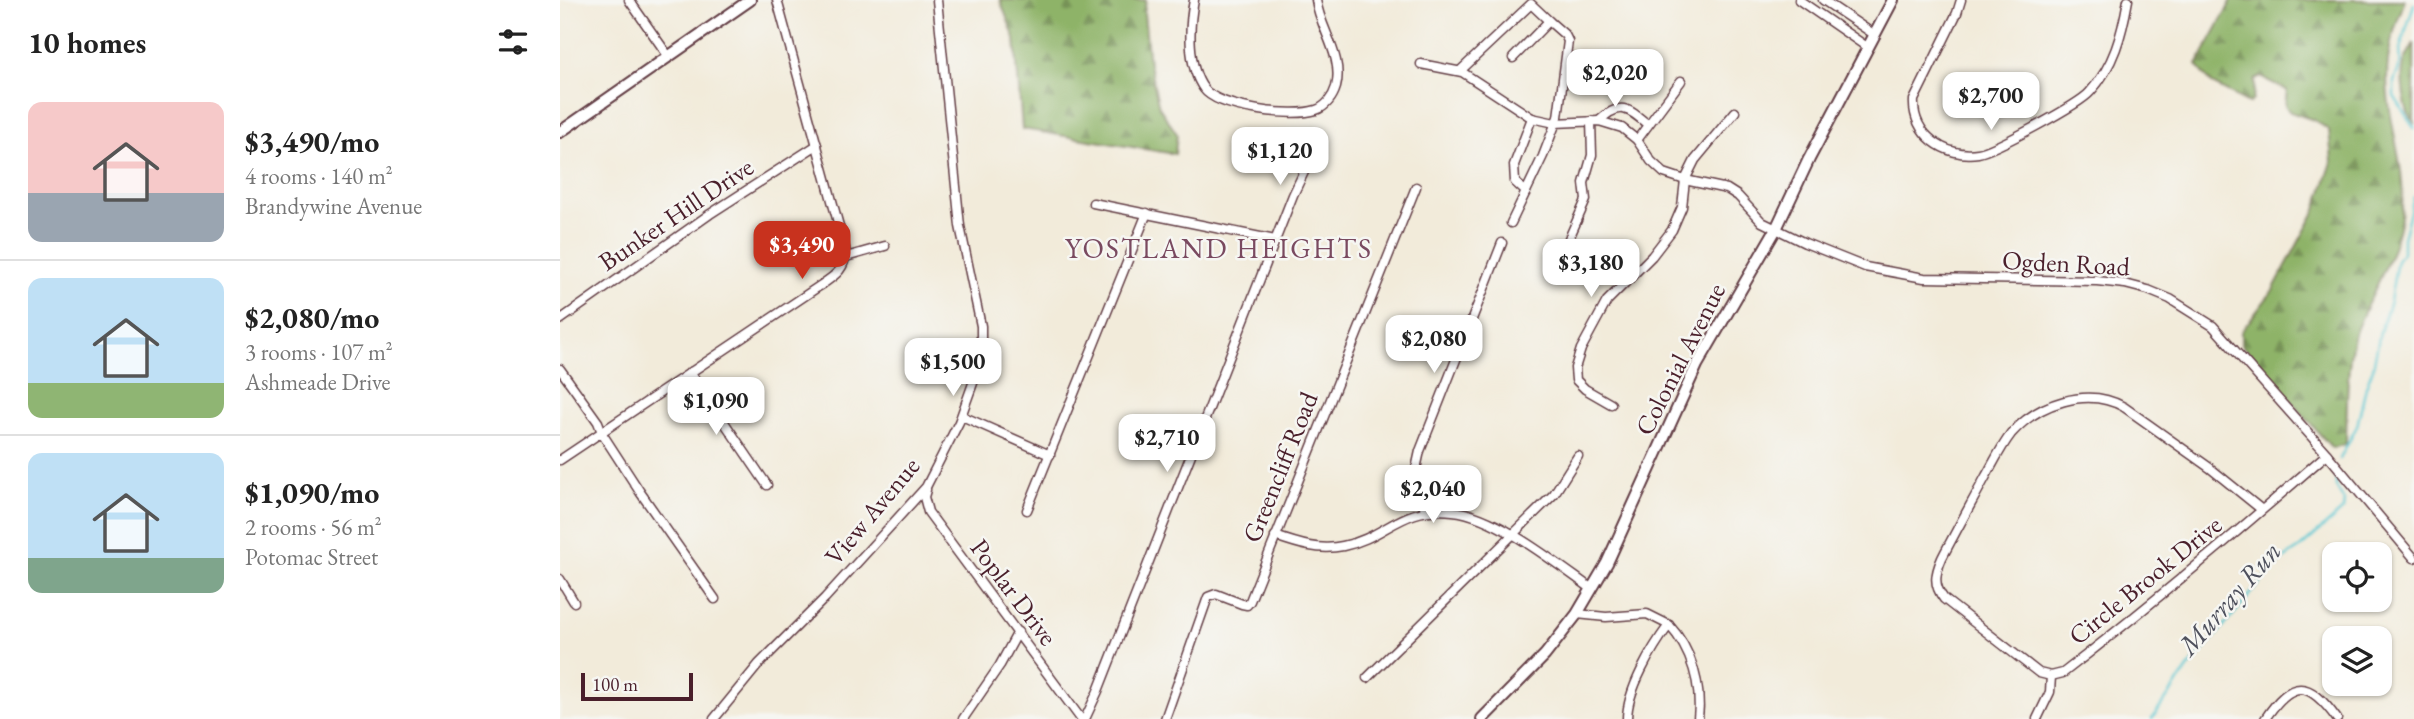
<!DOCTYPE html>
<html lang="en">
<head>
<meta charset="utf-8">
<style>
	:root { --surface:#fff; --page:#f6f6f6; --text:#222; --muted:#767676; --line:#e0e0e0; --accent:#c8321e }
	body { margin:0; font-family:"EB Garamond",serif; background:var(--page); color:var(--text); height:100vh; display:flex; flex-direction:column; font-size:26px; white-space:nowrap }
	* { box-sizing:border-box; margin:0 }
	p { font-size:23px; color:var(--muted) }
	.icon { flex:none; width:38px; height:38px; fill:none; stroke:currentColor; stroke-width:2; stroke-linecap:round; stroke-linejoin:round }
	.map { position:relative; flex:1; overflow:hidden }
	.sheet { display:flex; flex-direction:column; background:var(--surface); width:560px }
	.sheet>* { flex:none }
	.controls { position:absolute; left:1762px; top:542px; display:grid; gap:14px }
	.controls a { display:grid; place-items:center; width:70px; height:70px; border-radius:14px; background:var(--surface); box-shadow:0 2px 5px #0004; font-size:35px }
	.scale { position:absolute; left:21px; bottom:18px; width:112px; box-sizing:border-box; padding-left:7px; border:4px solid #4a1f2b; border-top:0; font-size:19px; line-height:24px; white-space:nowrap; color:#4a1f2b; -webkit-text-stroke:5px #f6f6f2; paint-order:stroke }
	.price { position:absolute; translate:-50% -60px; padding:0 16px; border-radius:14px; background:#fff; color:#222; font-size:23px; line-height:46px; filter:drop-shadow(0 2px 4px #0008) }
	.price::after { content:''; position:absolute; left:50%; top:42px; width:21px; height:16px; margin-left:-10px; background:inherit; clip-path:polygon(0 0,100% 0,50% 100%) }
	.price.selected { background:var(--accent); color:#fff }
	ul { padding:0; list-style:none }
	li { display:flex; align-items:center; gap:21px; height:175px; padding:0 28px }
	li+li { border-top:2px solid var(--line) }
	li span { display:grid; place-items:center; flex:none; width:196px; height:140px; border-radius:14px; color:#555 }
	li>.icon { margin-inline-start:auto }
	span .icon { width:84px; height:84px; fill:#fffc; stroke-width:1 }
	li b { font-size:30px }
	h2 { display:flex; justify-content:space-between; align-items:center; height:84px; padding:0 28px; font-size:30px }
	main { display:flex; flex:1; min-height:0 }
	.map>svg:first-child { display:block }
	.forest { fill:url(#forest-firs); stroke:#6c694a; stroke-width:2 }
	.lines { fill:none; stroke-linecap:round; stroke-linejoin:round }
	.stream { stroke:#5ac7d2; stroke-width:2.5 }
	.minor-casing { stroke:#633e45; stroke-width:11 }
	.major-casing { stroke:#633e45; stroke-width:14 }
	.minor { stroke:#fff; stroke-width:8 }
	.major { stroke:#fff; stroke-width:10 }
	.labels { text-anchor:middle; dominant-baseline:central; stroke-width:5; stroke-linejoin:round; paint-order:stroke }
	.street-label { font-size:26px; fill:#4a1f2b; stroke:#f6f6f2 }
	.neighbourhood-label { font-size:28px; letter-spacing:2px; fill:#7a4a60; stroke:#f6f6f2 }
	.water-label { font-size:28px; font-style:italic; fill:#4f515d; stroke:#f6f6f2 }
</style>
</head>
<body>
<main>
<section class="sheet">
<h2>10 homes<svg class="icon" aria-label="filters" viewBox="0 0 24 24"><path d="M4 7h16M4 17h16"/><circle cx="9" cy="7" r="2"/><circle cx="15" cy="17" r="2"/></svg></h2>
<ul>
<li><span style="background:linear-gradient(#f6c9c9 65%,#9aa5b1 0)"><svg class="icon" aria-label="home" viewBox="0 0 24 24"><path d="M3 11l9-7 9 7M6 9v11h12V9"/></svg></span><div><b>$3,490/mo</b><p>4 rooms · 140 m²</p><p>Brandywine Avenue</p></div></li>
<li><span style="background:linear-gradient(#bfe0f5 75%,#8fb573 0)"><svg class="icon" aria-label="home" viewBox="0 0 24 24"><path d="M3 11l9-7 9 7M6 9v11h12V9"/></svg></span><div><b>$2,080/mo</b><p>3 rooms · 107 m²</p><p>Ashmeade Drive</p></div></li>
<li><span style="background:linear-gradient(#bfe0f5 75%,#7fa58c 0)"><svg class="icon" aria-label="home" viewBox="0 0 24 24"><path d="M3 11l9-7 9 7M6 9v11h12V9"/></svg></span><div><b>$1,090/mo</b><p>2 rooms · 56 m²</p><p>Potomac Street</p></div></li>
</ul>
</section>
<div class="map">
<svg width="1854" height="719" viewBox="0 0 1854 719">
	<defs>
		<pattern id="forest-firs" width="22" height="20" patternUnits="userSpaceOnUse" patternTransform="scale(1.75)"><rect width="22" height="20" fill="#8eb368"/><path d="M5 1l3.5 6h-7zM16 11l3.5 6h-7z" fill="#769156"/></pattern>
	</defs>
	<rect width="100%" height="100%" fill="#f6f6f2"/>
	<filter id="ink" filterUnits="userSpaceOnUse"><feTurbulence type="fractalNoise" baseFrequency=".0143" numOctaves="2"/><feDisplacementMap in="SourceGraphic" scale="14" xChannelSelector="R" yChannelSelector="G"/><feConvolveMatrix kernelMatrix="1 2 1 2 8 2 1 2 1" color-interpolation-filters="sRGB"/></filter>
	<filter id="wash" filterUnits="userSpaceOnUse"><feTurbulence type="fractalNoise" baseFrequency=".00686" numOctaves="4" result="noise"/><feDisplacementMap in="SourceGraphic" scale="28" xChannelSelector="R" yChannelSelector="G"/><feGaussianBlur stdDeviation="1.57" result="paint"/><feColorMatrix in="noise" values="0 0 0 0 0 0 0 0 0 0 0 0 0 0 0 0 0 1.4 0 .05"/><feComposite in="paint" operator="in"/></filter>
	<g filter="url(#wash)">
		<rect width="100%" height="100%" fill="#f2ebda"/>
		<!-- forest -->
		<g class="forest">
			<path d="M440,0h146l-2,13 5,51 10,43 18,27 -2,20 -153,-25 -7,-90z"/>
			<path d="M1672,0h173c-7,19 -15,40 -17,61 -6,50 19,99 14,148 -4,43 -29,80 -45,119 -11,27 -10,85 -11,116l-14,4 -91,-104v-12l32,-42 43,-80 16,-48 -3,-32 -15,-10 -24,-8 -5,-6 2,-16 -26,-13 -6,3 -2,20 -4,3 -37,-19 -15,-19z"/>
			<path d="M1854,43v80c-10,-11 -14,-45 -10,-60 2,-7 7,-14 10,-20z"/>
		</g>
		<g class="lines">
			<!-- stream -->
			<g class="stream">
				<path d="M1854,4l-14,45 1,14 -7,19v14l20,32"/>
				<path d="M1780,459l17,-33 9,-39 7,-19 7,-36 10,-31 7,-41 6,-8v-14l11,-41"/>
				<path d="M1592,719l37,-52 77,-91 14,-15 20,-13 43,-38 1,-9 -8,-14v-11l-4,-6"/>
			</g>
		</g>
	</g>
	<g filter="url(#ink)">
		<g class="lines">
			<!-- minor casing -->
			<g class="minor-casing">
				<g id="minor">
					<path d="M69,0l40,57"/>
					<path d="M634,0c-5,26 -7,66 10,89 14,19 89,29 112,21 10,-3 17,-13 20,-23 8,-30 -16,-58 -20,-87"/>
					<path d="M1239,0l68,47"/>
					<path d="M1263,0l52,35"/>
					<path d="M1401,0l-4,13 -43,87c-2,34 31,58 64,53 15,-2 102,-49 112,-61 24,-26 32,-58 38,-92"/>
					<path d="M861,64l41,8 70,46 23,5 44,-2 23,7 15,12 14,21 13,12 21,7 42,9 11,7 24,26 43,21 60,24 59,11 173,3 28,3 23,6 22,9 43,27 114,128 87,104"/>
					<path d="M900,71l71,-67 18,17"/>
					<path d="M1039,121c21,-20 29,-13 48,3"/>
					<path d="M1077,140l44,-59"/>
					<path d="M966,192l-11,-10 -1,-17 18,-47"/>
					<path d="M533,203l182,37"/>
					<path d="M951,223l32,-67 15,-39 10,-76 -3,-6 -16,-14 -36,37"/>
					<path d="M1003,252l23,-52 -2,-17 8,-28 -1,-34"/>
					<path d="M286,257l39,-11"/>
					<path d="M0,320l150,-106 107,-69"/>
					<path d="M0,369l38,53 5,13 37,57 75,107"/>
					<path d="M130,372l77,113"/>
					<path d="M1051,404l-26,-15 -9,-9 -1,-12 6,-19 26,-48 45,-45 20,-26 10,-23 3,-27 10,-20 40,-48"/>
					<path d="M402,416l88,39"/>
					<path d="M0,460l258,-173c15,-10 30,-18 27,-39l-68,-248"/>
					<path d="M366,490l-2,7 4,15 153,207"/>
					<path d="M467,510l120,-297"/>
					<path d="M1702,510l-52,-42 -86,-61c-37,-21 -87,-3 -113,27 -10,13 -17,28 -25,42 -15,28 -30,55 -44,82 -7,16 -9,27 2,41l95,74 12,3 12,-3c91,-70 178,-144 264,-219"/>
					<path d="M865,511l-9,-42 4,-18 82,-208"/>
					<path d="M715,536c23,8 44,15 68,10 43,-8 57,-41 110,-35 43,4 104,53 139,78"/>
					<path d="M0,579l14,23"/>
					<path d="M1017,614l29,3 41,-3 22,11"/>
					<path d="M807,678l187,-184 24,-38"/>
					<path d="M154,719l45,-55 66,-66 101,-111 33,-65 22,-61v-35l-21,-100 -23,-226"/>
					<path d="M403,719l37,-54 18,-33"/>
					<path d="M525,719l13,-28 195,-496 22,-46"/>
					<path d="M605,719l43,-122 8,-3 26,10 5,1 3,-4 166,-414"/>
					<path d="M1067,719c0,-29 25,-71 42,-94 23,25 33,61 29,94"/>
					<path d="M1477,719l13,-27 1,-16"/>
					<path d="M1705,719c27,-40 43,-40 72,0"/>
				</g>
			</g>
			<!-- major casing -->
			<g class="major-casing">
				<g id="major">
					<path d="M0,132l190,-132"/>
					<path d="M922,719l63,-64 32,-41 30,-51 90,-198 79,-136 33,-70 84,-159"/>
				</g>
			</g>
			<!-- minor -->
			<use href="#minor" class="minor"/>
			<!-- major -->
			<use href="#major" class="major"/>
		</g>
	</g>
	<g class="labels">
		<!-- street labels -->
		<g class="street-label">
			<text transform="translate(116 214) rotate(-34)">Bunker Hill Drive</text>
			<text transform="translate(1506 263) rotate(3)">Ogden Road</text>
			<text transform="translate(1120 359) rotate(-63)">Colonial Avenue</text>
			<text transform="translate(720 467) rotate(-68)">Greencliff Road</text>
			<text transform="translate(312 511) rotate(-50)">View Avenue</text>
			<text transform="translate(1585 580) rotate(-39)">Circle Brook Drive</text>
			<text transform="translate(454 592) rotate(53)">Poplar Drive</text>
		</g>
		<!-- neighbourhood labels -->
		<g class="neighbourhood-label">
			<text x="659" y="248">YOSTLAND HEIGHTS</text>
		</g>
		<!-- water labels -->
		<g class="water-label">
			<text transform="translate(1669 598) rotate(-49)">Murray Run</text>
		</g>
	</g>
</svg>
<div class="controls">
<a><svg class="icon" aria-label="locate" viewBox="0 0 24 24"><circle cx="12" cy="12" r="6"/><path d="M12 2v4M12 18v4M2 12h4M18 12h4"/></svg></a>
<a><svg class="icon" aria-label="layers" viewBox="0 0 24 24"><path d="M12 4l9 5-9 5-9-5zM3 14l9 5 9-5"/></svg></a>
</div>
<div class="scale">100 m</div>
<b class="price" style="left:1055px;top:109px">$2,020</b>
<b class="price" style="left:1431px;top:132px">$2,700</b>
<b class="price" style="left:720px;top:187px">$1,120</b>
<b class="price selected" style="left:242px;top:281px">$3,490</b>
<b class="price" style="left:1031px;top:299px">$3,180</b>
<b class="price" style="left:874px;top:375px">$2,080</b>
<b class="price" style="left:393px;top:398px">$1,500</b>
<b class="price" style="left:156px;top:437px">$1,090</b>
<b class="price" style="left:607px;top:474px">$2,710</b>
<b class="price" style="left:873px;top:525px">$2,040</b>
</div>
</main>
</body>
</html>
